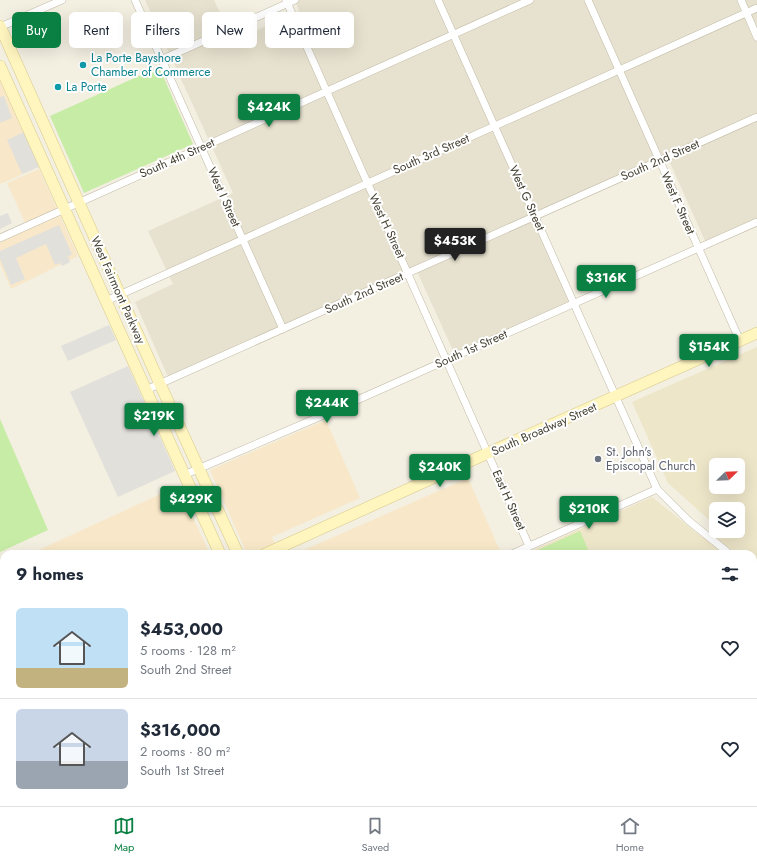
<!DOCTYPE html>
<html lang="en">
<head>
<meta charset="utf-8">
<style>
	:root { --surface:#fff; --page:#f6f6f7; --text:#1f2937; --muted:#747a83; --line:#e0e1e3; --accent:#0b8043 }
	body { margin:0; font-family:Jost,sans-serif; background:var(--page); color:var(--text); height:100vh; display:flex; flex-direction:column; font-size:15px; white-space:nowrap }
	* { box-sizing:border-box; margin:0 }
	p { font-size:13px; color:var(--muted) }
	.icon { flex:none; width:22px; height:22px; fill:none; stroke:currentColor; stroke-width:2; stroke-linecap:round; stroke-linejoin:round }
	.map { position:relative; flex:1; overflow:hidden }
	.sheet { position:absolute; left:0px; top:550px; width:757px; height:256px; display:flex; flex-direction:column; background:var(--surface); border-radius:12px 12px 0 0; box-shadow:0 4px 16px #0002 }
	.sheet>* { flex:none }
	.top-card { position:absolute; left:12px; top:12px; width:400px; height:36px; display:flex; gap:8px }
	.needle { width:26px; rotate:67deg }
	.buttons { position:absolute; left:709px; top:458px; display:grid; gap:8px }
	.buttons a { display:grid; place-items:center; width:36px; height:36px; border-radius:6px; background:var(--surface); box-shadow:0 4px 16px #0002; font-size:20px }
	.price { position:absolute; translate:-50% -34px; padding:0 9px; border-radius:4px; background:var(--accent); color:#fff; font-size:13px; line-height:26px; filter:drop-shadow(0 1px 2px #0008) }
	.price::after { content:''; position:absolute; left:50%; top:24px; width:12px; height:9px; margin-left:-6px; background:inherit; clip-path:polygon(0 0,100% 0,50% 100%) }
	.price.active { background:#222; color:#fff }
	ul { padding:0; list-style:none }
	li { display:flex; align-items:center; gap:12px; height:100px; padding:0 16px }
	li+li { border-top:1px solid var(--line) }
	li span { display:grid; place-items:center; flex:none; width:112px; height:80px; border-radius:6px; color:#555 }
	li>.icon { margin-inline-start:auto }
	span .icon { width:48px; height:48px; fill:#fffc; stroke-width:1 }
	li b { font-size:17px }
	h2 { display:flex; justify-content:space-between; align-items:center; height:48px; padding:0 16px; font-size:17px }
	.tag { padding:0 14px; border-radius:6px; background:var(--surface); box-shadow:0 4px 16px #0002; font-size:14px; line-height:36px }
	.tag.active { background:var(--accent); color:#fff }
	.tab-bar { display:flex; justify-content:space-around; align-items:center; height:56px; border-top:1px solid var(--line); background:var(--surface); font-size:11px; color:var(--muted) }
	.tab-bar a { display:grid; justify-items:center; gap:2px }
	.tab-bar .active { color:var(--accent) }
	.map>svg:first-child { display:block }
	.residential { fill:#e7e2cf }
	.commercial { fill:#f8e8c9 }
	.education { fill:#eee6c9; fill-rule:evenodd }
	.green { fill:#c6eca5 }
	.parking { fill:#e2e0db }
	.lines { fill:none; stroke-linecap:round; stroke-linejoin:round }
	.minor-casing { stroke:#c1bba6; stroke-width:8 }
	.tertiary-casing { stroke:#c1bba6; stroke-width:10 }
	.secondary-casing { stroke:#d8ca8b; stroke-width:12 }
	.minor { stroke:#fff; stroke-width:7 }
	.tertiary { stroke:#fff; stroke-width:9 }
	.secondary { stroke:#fff5bf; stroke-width:11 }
	.culture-dot { fill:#0f9aa8; stroke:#fff; stroke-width:1.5 }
	.worship-dot { fill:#6b7280; stroke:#fff; stroke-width:1.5 }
	.labels { text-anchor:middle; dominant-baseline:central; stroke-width:4; stroke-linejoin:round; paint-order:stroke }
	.culture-label { font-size:12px; fill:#0d838f; stroke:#fff; text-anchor:start }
	.street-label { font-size:12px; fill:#443f31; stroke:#fff }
	.worship-label { font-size:12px; fill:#5b616d; stroke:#fff; text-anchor:start }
</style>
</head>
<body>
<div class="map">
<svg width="757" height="806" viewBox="0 0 757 806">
	<rect width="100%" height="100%" fill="#f3efe1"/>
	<!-- residential -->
	<path class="residential" d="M145,0h69l19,41 66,-30 -4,-11h462v220l-51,23 -39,-87 -135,58 40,91 -116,52 -41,-90 -246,112 -34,-77 38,-18 -25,-53 85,-38z"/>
	<!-- commercial -->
	<g class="commercial">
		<path d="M0,73l41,93 -41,18z"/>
		<path d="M39,169l39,87 -67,33 -11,-25v-23l28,-12 -21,-46z"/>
		<path d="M326,420l34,78 -88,39 7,17h-32l-37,-84z"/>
		<path d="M468,478l32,73 -6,3h-199z"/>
		<path d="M178,486l32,68h-180z"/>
	</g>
	<!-- education -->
	<path class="education" d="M757,347v459h-399l-2,-4h397v-248h-229l128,-57 51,41 22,-3 -4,-4h17v-22h-22v17l-48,-43 -36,-81zM716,465h22v22h-22z"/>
	<!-- green -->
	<g class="green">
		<path d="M159,67l34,77 -109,49 -34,-77z"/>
		<path d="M0,419l48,111 -48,22z"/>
		<path d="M580,531l10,23h-61z"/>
		<path d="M757,614v69l-4,-3v-61z"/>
	</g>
	<!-- parking -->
	<g class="parking">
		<path d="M4,96l8,22 -12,5v-26z"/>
		<path d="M24,132l15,35 -17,7 -15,-34z"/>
		<path d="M8,213l4,10 -12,6v-13z"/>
		<path d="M59,225l13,29 -4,3 2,5 -8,4 -2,-3 -5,2 -9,-21 -30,14 9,21 -14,6 -11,-26v-8z"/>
		<path d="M109,325l7,15 -48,21 -7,-15z"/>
		<path d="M128,366l47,105 -57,26 -48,-105z"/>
		<path d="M430,802h67l1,4h-78z"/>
	</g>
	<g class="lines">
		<!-- minor casing -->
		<g class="minor-casing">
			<g id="minor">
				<path d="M135,0l148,329"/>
				<path d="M286,0l243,546"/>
				<path d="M438,0l219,489 32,32 41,33"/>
				<path d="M588,0l152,341"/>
				<path d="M741,0l16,37"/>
				<path d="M0,27l62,-27"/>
				<path d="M163,59l132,-59"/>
				<path d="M0,238l530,-238"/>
				<path d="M106,301l651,-293"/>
				<path d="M146,390l611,-273"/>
				<path d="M184,475l135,-58 438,-195"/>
				<path d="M512,554l145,-65"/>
				<path d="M753,573l4,3"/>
				<path d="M0,718l4,9"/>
				<path d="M181,806l9,-4"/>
			</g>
		</g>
		<!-- tertiary casing -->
		<g class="tertiary-casing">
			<g id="tertiary">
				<path d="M330,802l2,4"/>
				<path d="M349,802l1,4"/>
			</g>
		</g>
		<!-- secondary casing -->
		<g class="secondary-casing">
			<g id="secondary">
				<path d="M0,26l160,358 78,170"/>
				<path d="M0,66l220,488"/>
				<path d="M265,554l223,-101 269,-120"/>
				<path d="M0,673l4,-2"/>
			</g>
		</g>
		<!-- minor -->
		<use href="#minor" class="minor"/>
		<!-- tertiary -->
		<use href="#tertiary" class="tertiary"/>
		<!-- secondary -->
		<use href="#secondary" class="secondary"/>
	</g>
	<!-- markers -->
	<g class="culture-dot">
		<circle cx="83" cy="65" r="4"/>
		<circle cx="58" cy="87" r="4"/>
	</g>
	<circle class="worship-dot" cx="598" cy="459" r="4"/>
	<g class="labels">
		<!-- culture labels -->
		<g class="culture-label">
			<text x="91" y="58">La Porte Bayshore<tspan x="91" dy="14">Chamber of Commerce</tspan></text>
			<text x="66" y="87">La Porte</text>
		</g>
		<!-- street labels -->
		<g class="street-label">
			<text transform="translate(431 154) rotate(-24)">South 3rd Street</text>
			<text transform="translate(177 158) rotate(-24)">South 4th Street</text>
			<text transform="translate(660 160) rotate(-24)">South 2nd Street</text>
			<text transform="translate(224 197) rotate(66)">West I Street</text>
			<text transform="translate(527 198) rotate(66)">West G Street</text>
			<text transform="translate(678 203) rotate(66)">West F Street</text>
			<text transform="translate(387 226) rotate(65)">West H Street</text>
			<text transform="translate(118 290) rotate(66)">West Fairmont Parkway</text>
			<text transform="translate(364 293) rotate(-24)">South 2nd Street</text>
			<text transform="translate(471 349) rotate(-24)">South 1st Street</text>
			<text transform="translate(544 429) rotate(-24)">South Broadway Street</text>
			<text transform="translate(509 500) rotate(66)">East H Street</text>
		</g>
		<!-- worship labels -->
		<g class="worship-label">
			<text x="606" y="452">St. John's<tspan x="606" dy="14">Episcopal Church</tspan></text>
		</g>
	</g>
</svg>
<div class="buttons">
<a><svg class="needle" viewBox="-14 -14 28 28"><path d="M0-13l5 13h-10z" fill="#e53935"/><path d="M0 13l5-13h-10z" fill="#747a83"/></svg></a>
<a><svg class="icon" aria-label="layers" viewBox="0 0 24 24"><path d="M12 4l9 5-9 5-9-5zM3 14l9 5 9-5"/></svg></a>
</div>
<b class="price" style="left:269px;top:128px">$424K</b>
<b class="price active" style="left:455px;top:262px">$453K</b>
<b class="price" style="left:606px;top:299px">$316K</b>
<b class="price" style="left:709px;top:368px">$154K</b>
<b class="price" style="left:327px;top:424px">$244K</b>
<b class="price" style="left:154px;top:437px">$219K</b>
<b class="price" style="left:440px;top:488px">$240K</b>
<b class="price" style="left:191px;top:520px">$429K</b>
<b class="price" style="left:589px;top:530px">$210K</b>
<div class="top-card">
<a class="tag active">Buy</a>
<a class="tag">Rent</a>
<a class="tag">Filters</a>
<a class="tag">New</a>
<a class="tag">Apartment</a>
</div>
<section class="sheet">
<h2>9 homes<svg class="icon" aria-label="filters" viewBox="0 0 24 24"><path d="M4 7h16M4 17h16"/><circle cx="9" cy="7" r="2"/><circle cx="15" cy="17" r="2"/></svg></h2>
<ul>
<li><span style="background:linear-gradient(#bfe0f5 75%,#c2b280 0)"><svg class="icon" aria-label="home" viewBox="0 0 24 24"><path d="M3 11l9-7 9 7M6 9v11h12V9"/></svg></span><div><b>$453,000</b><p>5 rooms · 128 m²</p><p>South 2nd Street</p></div><svg class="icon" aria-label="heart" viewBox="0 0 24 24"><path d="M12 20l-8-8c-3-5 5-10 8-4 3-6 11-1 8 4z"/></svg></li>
<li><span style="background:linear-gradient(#c9d6e8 65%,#9aa5b1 0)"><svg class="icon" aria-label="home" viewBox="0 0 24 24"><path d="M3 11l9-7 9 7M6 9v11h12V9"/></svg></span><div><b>$316,000</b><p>2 rooms · 80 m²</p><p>South 1st Street</p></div><svg class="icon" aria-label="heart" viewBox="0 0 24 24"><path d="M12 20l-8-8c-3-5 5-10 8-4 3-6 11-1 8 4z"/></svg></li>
</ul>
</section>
</div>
<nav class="tab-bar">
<a class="active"><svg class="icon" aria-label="map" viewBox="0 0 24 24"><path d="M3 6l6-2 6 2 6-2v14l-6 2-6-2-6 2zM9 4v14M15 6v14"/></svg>Map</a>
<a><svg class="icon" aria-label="saved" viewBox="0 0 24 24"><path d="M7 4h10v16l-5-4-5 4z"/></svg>Saved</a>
<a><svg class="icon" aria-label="home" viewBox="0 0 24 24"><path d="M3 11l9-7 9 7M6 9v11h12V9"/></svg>Home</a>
</nav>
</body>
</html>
